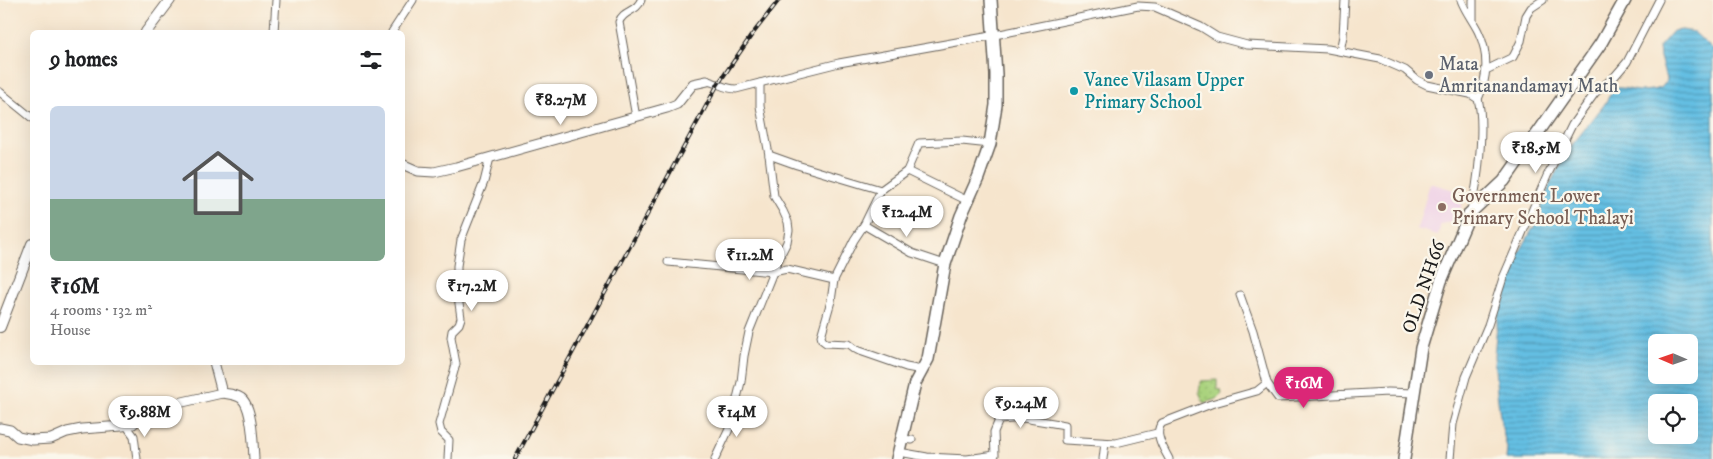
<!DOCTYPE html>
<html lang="en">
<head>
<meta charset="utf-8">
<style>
	:root { --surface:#fff; --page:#f2f2f2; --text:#202124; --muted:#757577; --accent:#db2777 }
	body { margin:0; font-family:"IM FELL DW Pica",serif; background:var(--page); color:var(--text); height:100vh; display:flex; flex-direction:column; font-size:19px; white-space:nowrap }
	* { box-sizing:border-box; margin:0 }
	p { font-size:16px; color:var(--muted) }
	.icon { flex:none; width:28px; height:28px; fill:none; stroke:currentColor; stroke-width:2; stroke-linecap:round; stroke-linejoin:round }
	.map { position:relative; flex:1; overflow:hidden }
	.panel { position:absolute; left:30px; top:30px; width:375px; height:335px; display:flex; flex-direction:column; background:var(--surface); border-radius:8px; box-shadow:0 5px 20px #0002 }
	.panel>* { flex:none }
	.needle { width:32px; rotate:272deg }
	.fabs { position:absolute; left:1648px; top:334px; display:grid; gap:10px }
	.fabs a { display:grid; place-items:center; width:50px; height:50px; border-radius:8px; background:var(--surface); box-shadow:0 5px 20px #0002; font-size:25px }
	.price { position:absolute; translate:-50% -42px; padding:0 11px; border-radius:18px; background:#fff; color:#222; font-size:16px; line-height:32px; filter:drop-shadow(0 1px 2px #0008) }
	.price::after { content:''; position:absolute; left:50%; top:30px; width:15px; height:11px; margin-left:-8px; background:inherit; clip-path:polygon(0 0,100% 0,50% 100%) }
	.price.current { background:var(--accent); color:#fff }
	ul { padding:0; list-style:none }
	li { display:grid; align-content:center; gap:10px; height:265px; padding:0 20px }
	li span { display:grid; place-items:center; height:155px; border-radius:8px; color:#555 }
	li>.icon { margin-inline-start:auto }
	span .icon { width:90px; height:90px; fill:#fffc; stroke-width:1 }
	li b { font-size:21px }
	h2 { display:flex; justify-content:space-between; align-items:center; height:60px; padding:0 20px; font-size:21px }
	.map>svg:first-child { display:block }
	.built { fill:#efd0e6 }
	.park { fill:url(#park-dots); stroke:#63784d }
	.water { fill:url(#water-rules); stroke:#406e80; fill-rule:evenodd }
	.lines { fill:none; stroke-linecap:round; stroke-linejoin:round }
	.minor-casing { stroke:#68625a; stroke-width:9 }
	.tertiary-casing { stroke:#68625a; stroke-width:11 }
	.secondary-casing { stroke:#68625a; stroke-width:12 }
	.primary-casing { stroke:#68625a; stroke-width:14 }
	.minor { stroke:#fff; stroke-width:7 }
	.tertiary { stroke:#fff; stroke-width:9 }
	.secondary { stroke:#fff; stroke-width:10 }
	.primary { stroke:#fff; stroke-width:11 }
	.rail-casing { stroke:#1c1c1c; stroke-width:4 }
	.rail { stroke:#fbf7ec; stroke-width:2; stroke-dasharray:5.5; stroke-linecap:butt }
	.worship-dot { fill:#6b7280; stroke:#fbf7ec; stroke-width:2 }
	.culture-dot { fill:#0f9aa8; stroke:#fbf7ec; stroke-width:2 }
	.education-dot { fill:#8d6e63; stroke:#fbf7ec; stroke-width:2 }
	.labels { text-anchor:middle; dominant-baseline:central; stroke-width:4.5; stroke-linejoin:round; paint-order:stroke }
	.worship-label { font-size:19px; fill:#5b616d; stroke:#fbf7ec; text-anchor:start }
	.culture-label { font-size:19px; fill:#0d838f; stroke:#fbf7ec; text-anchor:start }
	.education-label { font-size:19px; fill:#785e54; stroke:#fbf7ec; text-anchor:start }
	.street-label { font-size:19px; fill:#1c1c1c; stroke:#fbf7ec }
</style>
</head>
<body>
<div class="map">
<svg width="1713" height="459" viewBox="0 0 1713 459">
	<defs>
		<pattern id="park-dots" width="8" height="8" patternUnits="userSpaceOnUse" patternTransform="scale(1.25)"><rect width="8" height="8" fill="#aad37e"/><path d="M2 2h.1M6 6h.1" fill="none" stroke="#92b56c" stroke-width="1.8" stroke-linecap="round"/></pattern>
		<pattern id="water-rules" width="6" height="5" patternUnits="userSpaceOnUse" patternTransform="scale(1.25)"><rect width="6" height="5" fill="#65bfe3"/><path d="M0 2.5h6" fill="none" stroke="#529ab7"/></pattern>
	</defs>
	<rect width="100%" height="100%" fill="#fbf7ec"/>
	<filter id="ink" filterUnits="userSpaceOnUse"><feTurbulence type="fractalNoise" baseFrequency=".02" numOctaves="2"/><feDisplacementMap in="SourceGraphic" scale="10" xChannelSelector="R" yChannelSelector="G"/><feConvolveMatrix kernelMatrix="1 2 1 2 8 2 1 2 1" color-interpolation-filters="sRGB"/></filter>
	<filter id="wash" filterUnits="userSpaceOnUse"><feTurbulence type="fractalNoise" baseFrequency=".0096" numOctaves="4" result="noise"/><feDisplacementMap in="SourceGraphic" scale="20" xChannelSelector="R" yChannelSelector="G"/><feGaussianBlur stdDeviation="1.12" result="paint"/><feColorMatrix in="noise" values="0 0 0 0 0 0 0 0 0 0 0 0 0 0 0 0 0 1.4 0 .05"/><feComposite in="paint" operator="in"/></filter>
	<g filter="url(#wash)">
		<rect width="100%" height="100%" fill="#f6e5cd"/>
		<!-- built -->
		<path class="built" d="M1430,183l35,10 -8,28 -16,3 -3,11 -21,-6z"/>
		<!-- park -->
		<path class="park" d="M1217,380v9l4,1 1,4 -5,5 -13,4 -5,-11 2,-11z"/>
		<!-- water -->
		<path class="water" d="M1682,30l12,2 19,18v409h-207l1,-11 -6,-24 -4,-31 -3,-37 4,-42 7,-15 13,-44 19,-34 13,-37 18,-34 36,-45 10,-17c10,-1 16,2 25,3 7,0 15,-1 22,-3l5,-6v-3l-6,-22 -1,-10 14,-16zM1656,342h33v33h-33zM1656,402h33v33h-33z"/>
	</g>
	<g filter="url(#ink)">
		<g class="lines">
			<!-- minor casing -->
			<g class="minor-casing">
				<g id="minor">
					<path d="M1461,0c4,11 12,21 17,31 11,22 10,47 0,68"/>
					<path d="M1473,21v-21"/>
					<path d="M274,32l2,-32"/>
					<path d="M392,32l21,-32"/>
					<path d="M1340,51l3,-15 2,-36"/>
					<path d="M1486,70l27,-13 8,-16 5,-25 5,-8 12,-8"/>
					<path d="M707,81c11,2 18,8 29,8l103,-26 146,-26 153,-31 17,1 46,20 16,10 30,8 81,4 52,10 25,11 12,10 10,5 43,9 8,5c7,25 0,86 -7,111"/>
					<path d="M0,92l32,26"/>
					<path d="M636,117l-17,-95c4,-12 18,-10 22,-22"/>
					<path d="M769,155l28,10 84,25"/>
					<path d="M907,171l61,30"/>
					<path d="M864,225l48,28 33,11"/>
					<path d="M668,262l105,10 14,-3 47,11"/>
					<path d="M922,370l-16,-3 -49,-17 -8,-6 -23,-1 -4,-3 -1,-4 10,-35 3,-21 20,-40 10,-15 17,-35 26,-19 12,-28 43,-2 28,3"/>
					<path d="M1267,383l11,15 110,-6 26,1"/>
					<path d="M126,425l8,11 3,23"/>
					<path d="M902,439l10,1"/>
					<path d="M899,452l28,5 40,2 28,-4 -1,-23 5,-12 24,-2 42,7v15l51,3 41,-10"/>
					<path d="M448,459l1,-19 -8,-8 -2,-8 17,-60 -5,-27 1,-6 7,-7 2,-6 -4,-29v-23l4,-26 23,-58 6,-24"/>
					<path d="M715,459l15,-32 11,-45 3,-26 5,-24 28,-70 10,-20 2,-12 -1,-8 -5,-11 -9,-15 -5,-41 -9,-49v-23"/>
					<path d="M1103,459l2,-16"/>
					<path d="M1169,459c-5,-10 -16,-26 -7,-36l49,-19 46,-13 10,-8 -14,-52 -13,-36"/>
					<path d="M1450,459l3,-35 13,-47 22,-52 15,-47 44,-102 25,-51 23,-32 20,-17 12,-14 32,-62"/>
				</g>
			</g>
			<!-- tertiary casing -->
			<g class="tertiary-casing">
				<g id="tertiary">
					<path d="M402,164l16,7 16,1 22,-5 211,-59 10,-4 16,-20 14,-3"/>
					<path d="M222,393c7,1 13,1 19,5 12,9 12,47 13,61"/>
					<path d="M0,428l10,2 8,7 15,3 18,-1 16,-7 15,-3 40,-3 11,-2 8,-8 11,-7 70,-16 -8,-31"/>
				</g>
			</g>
			<!-- secondary casing -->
			<g class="secondary-casing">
				<g id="secondary">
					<path d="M146,32l24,-32"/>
					<path d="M0,327l32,-83"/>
				</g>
			</g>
			<!-- primary casing -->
			<g class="primary-casing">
				<g id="primary">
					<path d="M897,459l18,-76 13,-24 17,-95 16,-48 17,-38 12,-34 6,-39v-31l-5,-74"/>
					<path d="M1404,459l17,-111 20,-67 29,-68 34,-32 97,-138 24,-43"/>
				</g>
			</g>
			<!-- minor -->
			<use href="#minor" class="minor"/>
			<!-- tertiary -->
			<use href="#tertiary" class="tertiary"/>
			<!-- secondary -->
			<use href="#secondary" class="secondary"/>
			<!-- primary -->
			<use href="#primary" class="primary"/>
			<!-- rail casing -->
			<g class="rail-casing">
				<path id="rail" d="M515,459l203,-375 33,-48 28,-36"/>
			</g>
			<!-- rail -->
			<use href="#rail" class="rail"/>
		</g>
	</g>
	<!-- markers -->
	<circle class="worship-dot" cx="1429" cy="75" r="5"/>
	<circle class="culture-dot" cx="1074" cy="91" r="5"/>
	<circle class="education-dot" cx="1442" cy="207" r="5"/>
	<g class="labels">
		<!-- worship labels -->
		<g class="worship-label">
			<text x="1439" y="64">Mata<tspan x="1439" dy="22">Amritanandamayi Math</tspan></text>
		</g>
		<!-- culture labels -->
		<g class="culture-label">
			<text x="1084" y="80">Vanee Vilasam Upper<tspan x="1084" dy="22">Primary School</tspan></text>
		</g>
		<!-- education labels -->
		<g class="education-label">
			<text x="1452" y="196">Government Lower<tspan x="1452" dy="22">Primary School Thalayi</tspan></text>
		</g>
		<!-- street labels -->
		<g class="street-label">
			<text transform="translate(1424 287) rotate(-71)">OLD NH66</text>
		</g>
	</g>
</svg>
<div class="fabs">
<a><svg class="needle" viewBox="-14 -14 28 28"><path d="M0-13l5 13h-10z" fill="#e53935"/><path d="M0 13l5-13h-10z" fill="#757577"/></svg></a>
<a><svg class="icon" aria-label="locate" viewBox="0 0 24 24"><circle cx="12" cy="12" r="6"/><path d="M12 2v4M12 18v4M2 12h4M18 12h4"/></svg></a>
</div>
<b class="price" style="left:561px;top:126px">₹8.27M</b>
<b class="price" style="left:1536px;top:174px">₹18.5M</b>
<b class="price" style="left:907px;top:238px">₹12.4M</b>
<b class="price" style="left:750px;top:281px">₹11.2M</b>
<b class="price" style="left:472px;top:312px">₹17.2M</b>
<b class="price current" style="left:1304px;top:409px">₹16M</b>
<b class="price" style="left:1021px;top:429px">₹9.24M</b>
<b class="price" style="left:145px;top:438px">₹9.88M</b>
<b class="price" style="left:737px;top:438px">₹14M</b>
<section class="panel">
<h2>9 homes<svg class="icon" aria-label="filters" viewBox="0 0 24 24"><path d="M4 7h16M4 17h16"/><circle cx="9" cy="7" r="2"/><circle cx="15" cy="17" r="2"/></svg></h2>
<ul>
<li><span style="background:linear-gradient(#c9d6e8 60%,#7fa58c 0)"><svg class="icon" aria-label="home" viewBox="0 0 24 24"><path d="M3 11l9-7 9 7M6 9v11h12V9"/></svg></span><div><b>₹16M</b><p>4 rooms · 132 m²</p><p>House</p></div></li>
</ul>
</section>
</div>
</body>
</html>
